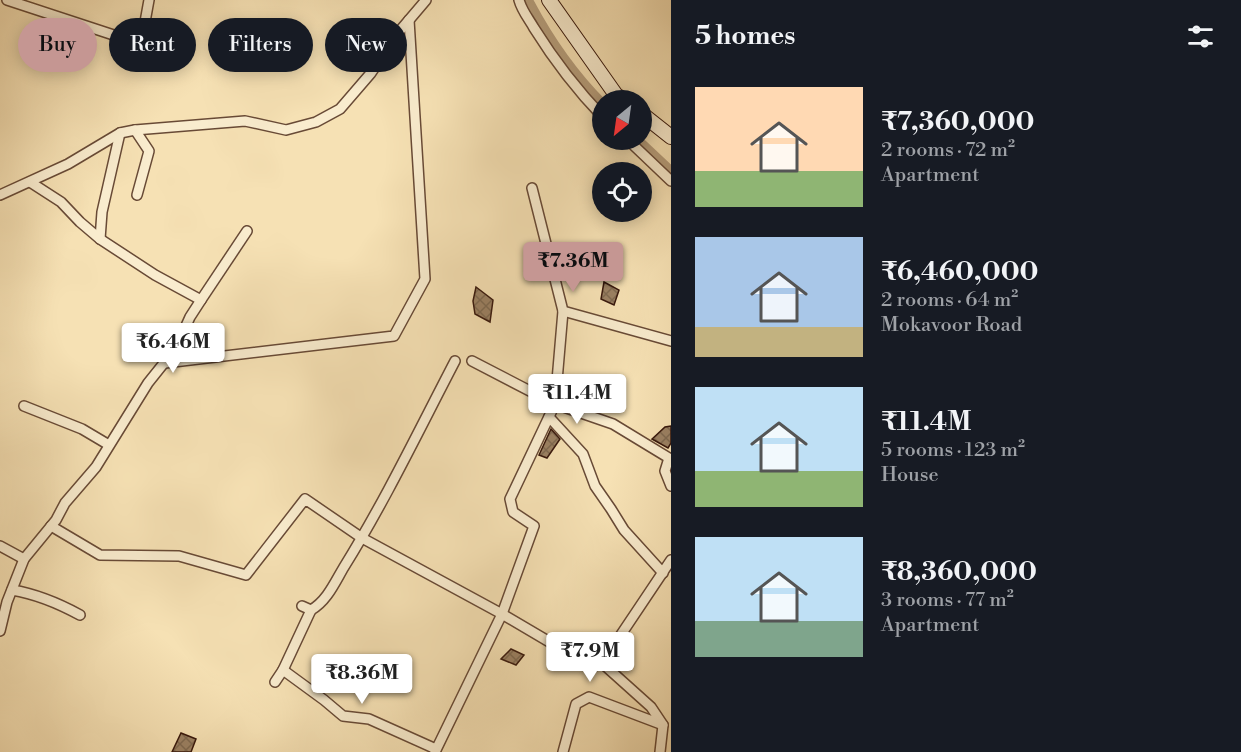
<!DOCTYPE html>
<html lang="en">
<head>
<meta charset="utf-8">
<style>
	:root { --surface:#171b24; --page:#20242c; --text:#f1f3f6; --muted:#9ea1a6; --accent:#c59692 }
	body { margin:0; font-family:"Libre Bodoni",serif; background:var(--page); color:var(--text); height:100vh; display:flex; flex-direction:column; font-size:22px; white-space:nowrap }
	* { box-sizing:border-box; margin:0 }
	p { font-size:20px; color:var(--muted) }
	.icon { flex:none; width:33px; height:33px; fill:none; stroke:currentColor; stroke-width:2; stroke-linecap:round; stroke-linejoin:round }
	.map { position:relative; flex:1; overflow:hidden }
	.drawer { display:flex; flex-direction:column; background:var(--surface); width:570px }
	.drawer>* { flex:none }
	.guide { position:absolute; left:18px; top:18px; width:562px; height:54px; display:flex; gap:12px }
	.needle { width:39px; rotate:209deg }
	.tools { position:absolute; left:592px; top:90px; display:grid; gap:12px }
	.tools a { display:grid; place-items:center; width:60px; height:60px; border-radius:50%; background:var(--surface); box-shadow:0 3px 15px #0003; font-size:30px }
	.price { position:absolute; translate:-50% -51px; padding:0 14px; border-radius:6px; background:#fff; color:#222; font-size:20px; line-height:39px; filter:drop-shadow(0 2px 3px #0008) }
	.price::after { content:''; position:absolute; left:50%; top:36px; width:18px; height:14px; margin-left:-9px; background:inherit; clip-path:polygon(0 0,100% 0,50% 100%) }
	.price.selected { background:var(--accent); color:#111 }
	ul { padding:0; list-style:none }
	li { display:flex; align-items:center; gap:18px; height:150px; padding:0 24px }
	li span { display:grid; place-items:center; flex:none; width:168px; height:120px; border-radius:0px; color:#555 }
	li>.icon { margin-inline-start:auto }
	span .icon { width:72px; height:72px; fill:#fffc; stroke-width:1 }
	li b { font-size:26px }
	h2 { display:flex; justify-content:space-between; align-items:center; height:72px; padding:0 24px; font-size:26px }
	.pill { padding:0 21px; border-radius:27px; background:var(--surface); box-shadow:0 3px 15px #0003; font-size:21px; line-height:54px }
	.pill.selected { background:var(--accent); color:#111 }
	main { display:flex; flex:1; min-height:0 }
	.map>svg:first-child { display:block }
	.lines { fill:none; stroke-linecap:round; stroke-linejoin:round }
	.canal { stroke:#b59d7b; stroke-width:8 }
	.building { fill:url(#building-cross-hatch); stroke:#38180c; stroke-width:1.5 }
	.minor-casing { stroke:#684a36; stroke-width:12 }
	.secondary-casing { stroke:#38180c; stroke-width:16 }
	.minor { stroke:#f9ecce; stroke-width:9 }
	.secondary { stroke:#f9ecce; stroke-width:14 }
</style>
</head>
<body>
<main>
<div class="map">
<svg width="671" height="752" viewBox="0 0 671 752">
	<defs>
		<pattern id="building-cross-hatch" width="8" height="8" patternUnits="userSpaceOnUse" patternTransform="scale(1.5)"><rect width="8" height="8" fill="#9b8163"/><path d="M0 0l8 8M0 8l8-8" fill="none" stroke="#7f6950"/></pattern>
	</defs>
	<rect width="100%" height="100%" fill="#f6e1b4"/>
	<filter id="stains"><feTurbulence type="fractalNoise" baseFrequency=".00333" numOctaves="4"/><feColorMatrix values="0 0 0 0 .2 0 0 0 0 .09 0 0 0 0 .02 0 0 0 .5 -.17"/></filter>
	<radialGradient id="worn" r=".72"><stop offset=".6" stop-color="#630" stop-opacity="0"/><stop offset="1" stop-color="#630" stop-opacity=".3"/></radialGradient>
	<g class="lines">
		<!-- canal -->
		<g class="canal">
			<path d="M529,0c20,38 44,73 74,103"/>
			<path d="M639,140l32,30"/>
		</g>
	</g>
	<!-- building -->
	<g class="building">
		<path d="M604,282l15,8 -5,15 -13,-6z"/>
		<path d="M476,287l17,13 -3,22 -15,-8 -2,-13z"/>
		<path d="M671,426v17l-3,5 -16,-9 13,-12z"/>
		<path d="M551,429l9,10 -13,19 -8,-3z"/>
		<path d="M511,649l13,6 -8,10 -15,-6z"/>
		<path d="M181,733l15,6 -5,13h-19z"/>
	</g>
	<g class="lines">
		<!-- minor casing -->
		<g class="minor-casing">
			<g id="minor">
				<path d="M7,0l134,44 8,-44"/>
				<path d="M519,0c3,11 10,19 15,28 20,32 43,62 69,89"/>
				<path d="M135,130l14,21 -12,44"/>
				<path d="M628,140l43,41"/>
				<path d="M532,188l31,123 108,30"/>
				<path d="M0,195l68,-31 52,-31 15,-3 110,-9 41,9 30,-8 24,-13 31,-36 27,-40 28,-33"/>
				<path d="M100,239l2,-27 18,-79"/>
				<path d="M201,300l46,-69"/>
				<path d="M472,361l83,43 58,20 56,34 -4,13 6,15"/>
				<path d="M165,363l229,-27 31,-57 -16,-259"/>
				<path d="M24,406l58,23 27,16"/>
				<path d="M549,417l34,37 12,32 16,23 13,21 39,43"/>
				<path d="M51,526l49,29 79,1 67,19 59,-76 57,39 140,76 90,53 10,-4 69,-103"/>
				<path d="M0,546l24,13"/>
				<path d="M12,590c24,4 46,13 68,25"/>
				<path d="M302,606l9,4c16,-9 24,-28 33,-43 41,-66 75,-137 111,-206"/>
				<path d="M0,631l7,-29 17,-43 32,-39 9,-17 31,-36 52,-84 28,-35 14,-31 11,-17 -46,-25 -55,-36 -20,-17 -19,-20 -31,-20"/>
				<path d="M602,663l49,44 12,18 -3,27"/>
				<path d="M283,670l41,30 19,16 26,3 67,30"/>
				<path d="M275,682l8,-12 28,-60"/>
				<path d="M435,752l67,-138 32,-88 -21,-14 -3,-13 45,-95 8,-93"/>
				<path d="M563,752l13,-48 13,-7 74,28"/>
			</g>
		</g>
		<!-- secondary casing -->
		<g class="secondary-casing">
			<g id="secondary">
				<path d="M549,0l67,95 8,5"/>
				<path d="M642,114l29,23"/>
			</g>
		</g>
		<!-- minor -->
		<use href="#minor" class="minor"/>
		<!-- secondary -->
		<use href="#secondary" class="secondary"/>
	</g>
	<rect width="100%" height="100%" filter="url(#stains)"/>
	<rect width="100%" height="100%" fill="url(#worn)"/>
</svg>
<div class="tools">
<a><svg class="needle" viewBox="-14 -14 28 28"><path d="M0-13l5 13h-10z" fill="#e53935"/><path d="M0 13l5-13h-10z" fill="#9ea1a6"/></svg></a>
<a><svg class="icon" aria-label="locate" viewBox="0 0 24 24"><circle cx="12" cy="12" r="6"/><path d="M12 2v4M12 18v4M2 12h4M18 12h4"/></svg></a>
</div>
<b class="price selected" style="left:573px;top:293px">₹7.36M</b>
<b class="price" style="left:173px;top:374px">₹6.46M</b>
<b class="price" style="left:577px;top:425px">₹11.4M</b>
<b class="price" style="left:590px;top:683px">₹7.9M</b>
<b class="price" style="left:362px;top:705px">₹8.36M</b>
<div class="guide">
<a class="pill selected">Buy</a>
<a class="pill">Rent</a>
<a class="pill">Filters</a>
<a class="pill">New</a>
</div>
</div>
<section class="drawer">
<h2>5 homes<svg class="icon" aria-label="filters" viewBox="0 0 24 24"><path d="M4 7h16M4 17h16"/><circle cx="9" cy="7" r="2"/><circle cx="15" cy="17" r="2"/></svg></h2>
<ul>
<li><span style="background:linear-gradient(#ffd9b3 70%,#8fb573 0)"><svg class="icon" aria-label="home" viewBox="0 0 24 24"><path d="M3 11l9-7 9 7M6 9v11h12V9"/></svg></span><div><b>₹7,360,000</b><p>2 rooms · 72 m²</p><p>Apartment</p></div></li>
<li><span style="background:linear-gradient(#a9c7e8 75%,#c2b280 0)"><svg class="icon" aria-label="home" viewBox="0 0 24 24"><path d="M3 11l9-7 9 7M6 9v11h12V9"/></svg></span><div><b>₹6,460,000</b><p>2 rooms · 64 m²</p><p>Mokavoor Road</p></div></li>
<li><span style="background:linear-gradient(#bfe0f5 70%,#8fb573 0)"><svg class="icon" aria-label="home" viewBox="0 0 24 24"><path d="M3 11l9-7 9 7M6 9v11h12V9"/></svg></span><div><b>₹11.4M</b><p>5 rooms · 123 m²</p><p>House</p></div></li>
<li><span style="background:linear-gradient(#bfe0f5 70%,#7fa58c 0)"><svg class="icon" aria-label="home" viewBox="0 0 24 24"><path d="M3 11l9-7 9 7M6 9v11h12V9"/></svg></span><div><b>₹8,360,000</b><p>3 rooms · 77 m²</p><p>Apartment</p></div></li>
</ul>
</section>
</main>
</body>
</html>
